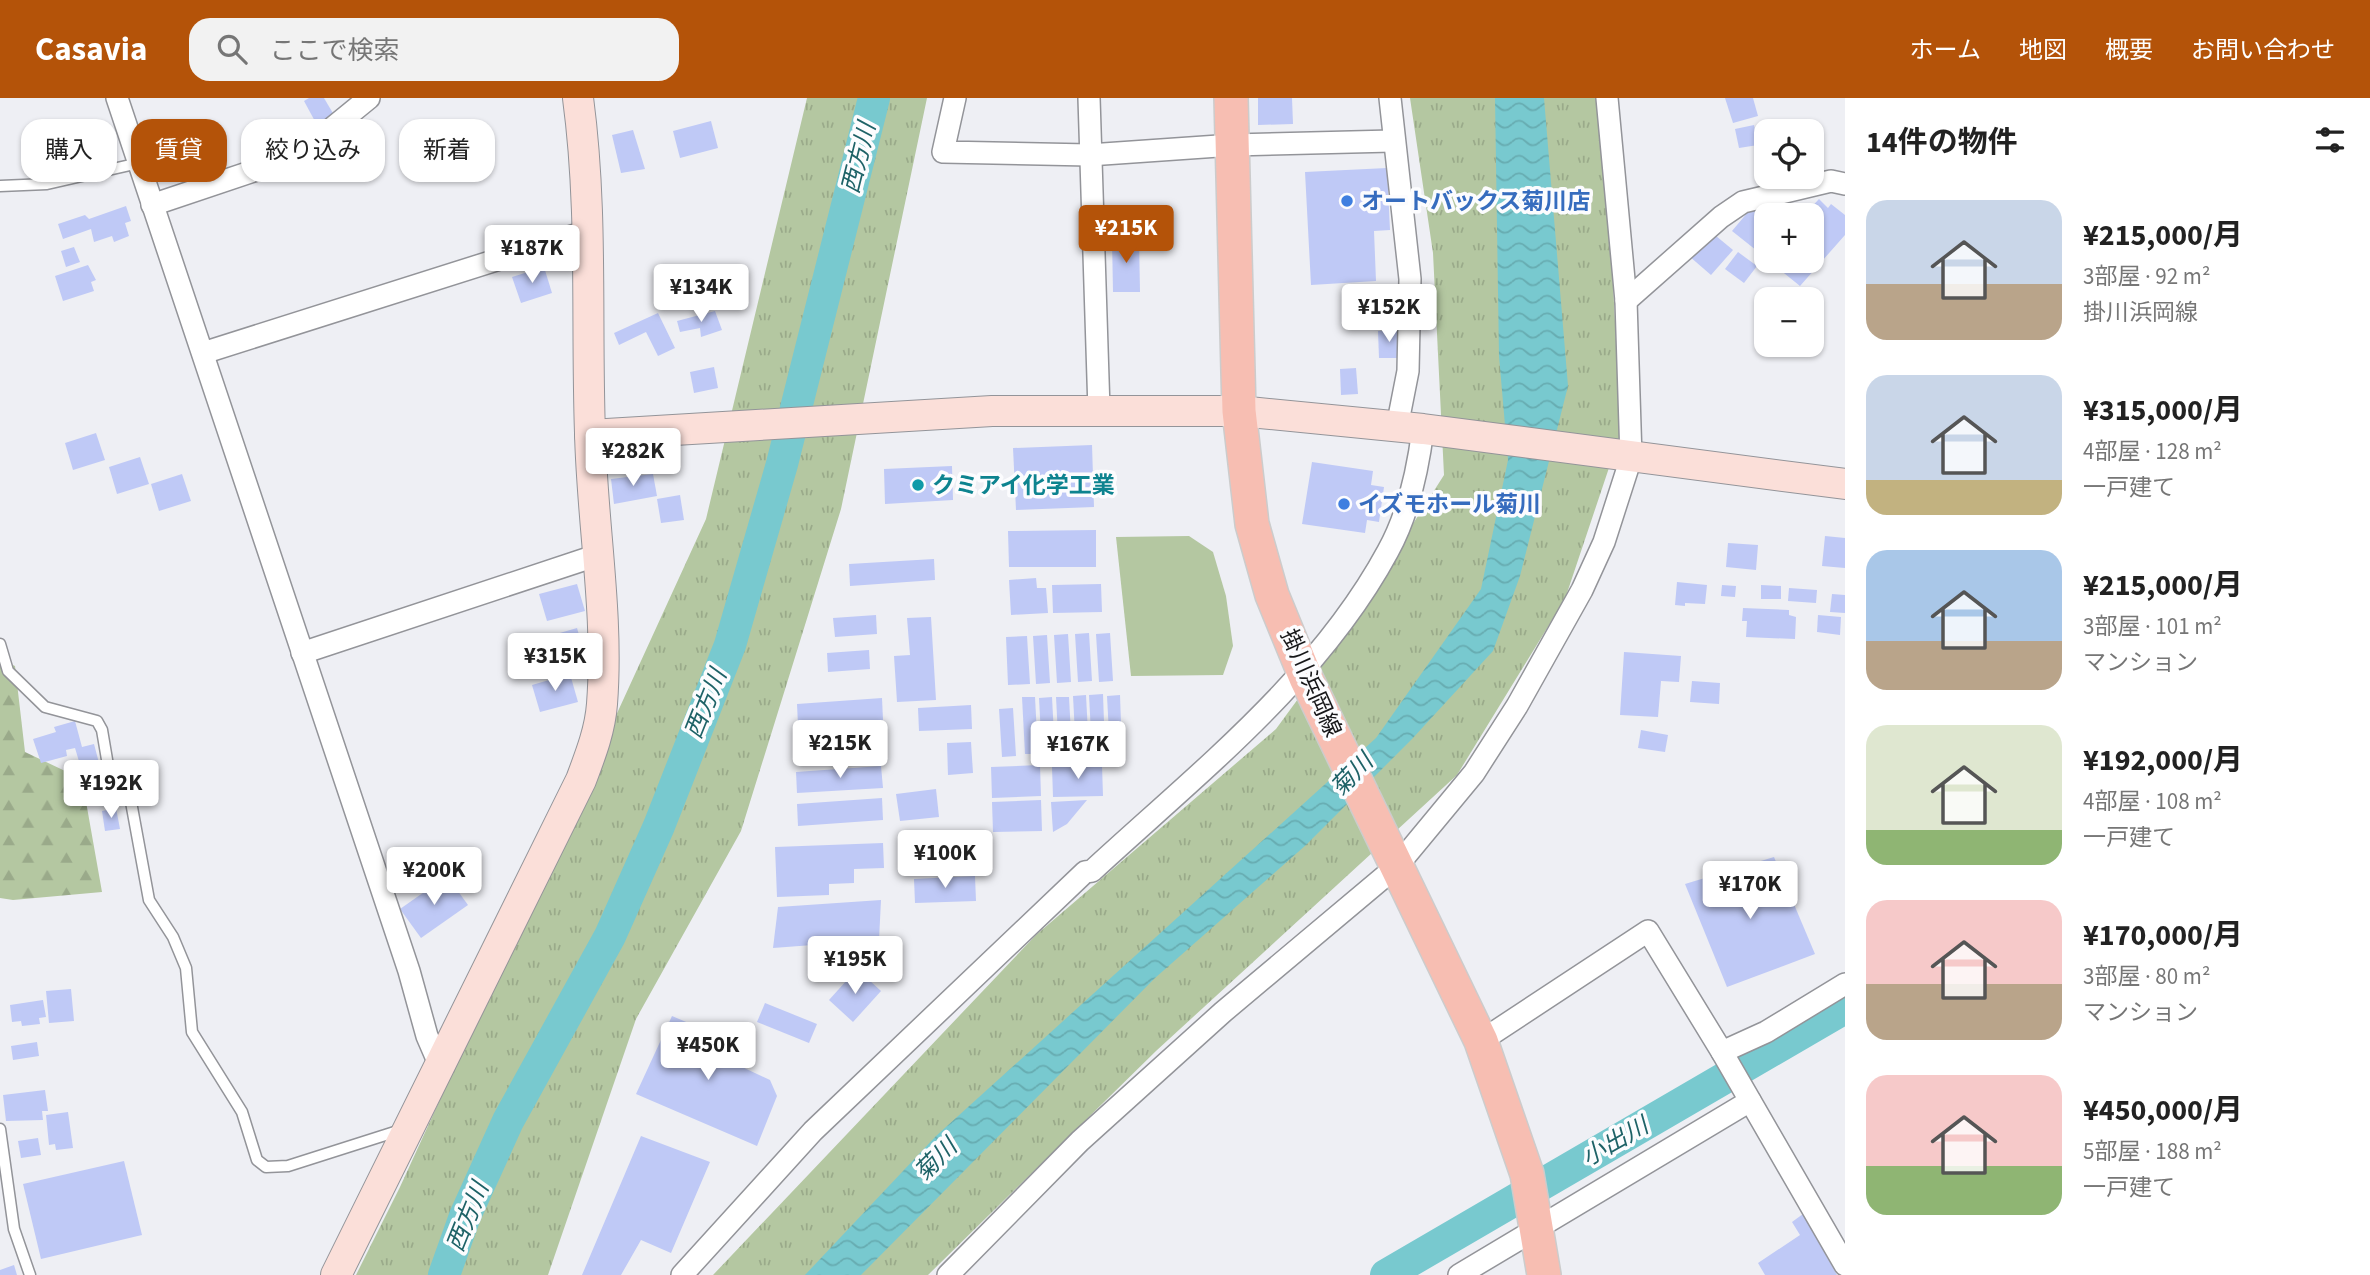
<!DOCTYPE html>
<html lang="ja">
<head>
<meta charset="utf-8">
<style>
	:root { --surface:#fff; --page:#f2f2f2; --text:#222; --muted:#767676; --accent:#b45309 }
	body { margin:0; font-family:"Source Sans 3","Noto Sans JP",sans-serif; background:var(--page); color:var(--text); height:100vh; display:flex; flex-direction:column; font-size:26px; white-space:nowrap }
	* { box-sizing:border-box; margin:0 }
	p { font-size:23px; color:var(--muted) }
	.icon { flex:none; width:38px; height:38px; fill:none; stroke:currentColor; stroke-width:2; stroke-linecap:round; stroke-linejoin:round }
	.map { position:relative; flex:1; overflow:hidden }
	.side { display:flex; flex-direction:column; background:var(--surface); width:525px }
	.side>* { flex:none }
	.top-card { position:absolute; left:21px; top:21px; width:665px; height:63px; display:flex; gap:14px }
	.controls { position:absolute; left:1754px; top:21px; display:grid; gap:14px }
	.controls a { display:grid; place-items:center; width:70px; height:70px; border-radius:14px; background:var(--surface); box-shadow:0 2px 5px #0004; font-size:35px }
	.price { position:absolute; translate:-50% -60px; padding:0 16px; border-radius:7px; background:#fff; color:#222; font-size:23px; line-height:46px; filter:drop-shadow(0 2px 4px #0008) }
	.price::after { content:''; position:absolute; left:50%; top:42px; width:21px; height:16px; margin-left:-10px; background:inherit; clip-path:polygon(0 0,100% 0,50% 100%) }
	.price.active { background:var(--accent); color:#fff }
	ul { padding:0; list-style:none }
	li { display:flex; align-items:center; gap:21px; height:175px; padding:0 21px }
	li span { display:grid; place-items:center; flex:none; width:196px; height:140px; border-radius:21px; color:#555 }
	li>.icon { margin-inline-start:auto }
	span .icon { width:84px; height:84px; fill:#fffc; stroke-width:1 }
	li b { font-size:30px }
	h2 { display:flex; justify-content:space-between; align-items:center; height:84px; padding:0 21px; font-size:30px }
	.tag { padding:0 24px; border-radius:21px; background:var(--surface); box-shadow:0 2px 5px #0004; font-size:24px; line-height:63px }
	.tag.active { background:var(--accent); color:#fff }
	header { display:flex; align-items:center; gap:42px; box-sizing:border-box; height:98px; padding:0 35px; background:var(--accent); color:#fff }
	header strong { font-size:33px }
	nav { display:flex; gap:38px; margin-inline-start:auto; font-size:24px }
	.search { width:490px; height:63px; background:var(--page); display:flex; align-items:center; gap:18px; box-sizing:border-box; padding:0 24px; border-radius:21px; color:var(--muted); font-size:26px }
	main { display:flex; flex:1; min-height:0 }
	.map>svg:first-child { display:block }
	.grass { fill:url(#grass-tufts) }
	.forest { fill:url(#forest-firs) }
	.garden { fill:#b4c7a1 }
	.water { fill:url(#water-waves) }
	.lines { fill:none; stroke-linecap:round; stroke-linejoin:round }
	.river { stroke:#78c9cf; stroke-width:32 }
	.building { fill:#bfc9f6 }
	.lane-casing { stroke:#939499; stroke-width:13 }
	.street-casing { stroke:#939499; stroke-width:24 }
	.secondary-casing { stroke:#939499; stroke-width:32 }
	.primary-casing { stroke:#ccc; stroke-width:36 }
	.lane { stroke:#fff; stroke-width:10 }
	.street { stroke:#fff; stroke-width:21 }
	.secondary { stroke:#fbdfd9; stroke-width:30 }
	.primary { stroke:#f7beb2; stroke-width:33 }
	.shop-dot { fill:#3f7fe0; stroke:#fcfcfe; stroke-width:2.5 }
	.culture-dot { fill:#0f9aa8; stroke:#fcfcfe; stroke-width:2.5 }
	.labels { text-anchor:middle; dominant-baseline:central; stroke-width:7; stroke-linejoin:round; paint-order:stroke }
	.shop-label { font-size:23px; font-weight:bold; fill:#366cbe; stroke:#fcfcfe; text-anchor:start }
	.culture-label { font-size:23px; font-weight:bold; fill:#0d838f; stroke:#fcfcfe; text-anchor:start }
	.street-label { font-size:23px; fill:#171719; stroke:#fcfcfe }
	.water-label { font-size:24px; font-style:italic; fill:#1e6267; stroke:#fcfcfe }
</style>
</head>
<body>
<header>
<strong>Casavia</strong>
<div class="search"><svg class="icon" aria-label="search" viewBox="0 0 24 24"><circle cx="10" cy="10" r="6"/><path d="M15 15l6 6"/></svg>ここで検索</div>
<nav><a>ホーム</a><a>地図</a><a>概要</a><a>お問い合わせ</a></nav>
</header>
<main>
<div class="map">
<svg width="1845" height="1177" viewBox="0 0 1845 1177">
	<defs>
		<pattern id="grass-tufts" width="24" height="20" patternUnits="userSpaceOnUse" patternTransform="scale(1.75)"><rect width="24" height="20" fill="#b4c7a1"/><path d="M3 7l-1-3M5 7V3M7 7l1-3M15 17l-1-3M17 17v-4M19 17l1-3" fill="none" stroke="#9aaa8a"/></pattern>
		<pattern id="forest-firs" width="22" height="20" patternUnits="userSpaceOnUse" patternTransform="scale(1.75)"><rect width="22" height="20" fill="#b4c7a1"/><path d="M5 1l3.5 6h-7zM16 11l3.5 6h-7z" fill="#9aaa8a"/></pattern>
		<pattern id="water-waves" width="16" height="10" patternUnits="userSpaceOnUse" patternTransform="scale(1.75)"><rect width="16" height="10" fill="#78c9cf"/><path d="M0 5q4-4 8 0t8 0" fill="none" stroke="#67acb1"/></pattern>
	</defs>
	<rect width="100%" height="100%" fill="#eeeff4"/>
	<!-- grass -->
	<g class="grass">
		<path d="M807,0h120l-86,411 -100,322 -105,188 -88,256h-192l44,-88 306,-668z"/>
		<path d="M1410,0h187l13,131 11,203 -56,167 -108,176 -301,276 -228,224h-215l323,-340 240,-206 49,-67 119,-187 -11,-222z"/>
	</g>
	<!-- forest -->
	<path class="forest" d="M0,561l15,7 10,86 57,27 20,113 -89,8 -13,-2z"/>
	<!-- garden -->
	<path class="garden" d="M1189,438l24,16 13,44 7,50 -10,29 -92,1 -15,-139z"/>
	<!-- water -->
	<path class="water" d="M1495,0h49l24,288 -48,190 -27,75 -81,88 -106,106 -151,133 -294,297h-56l131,-139 440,-398 105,-149 27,-129 -9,-104z"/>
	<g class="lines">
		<!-- river -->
		<g class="river">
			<path d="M444,1177l21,-59 43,-95 102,-185 49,-110 71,-181 52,-181 92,-366"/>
			<path d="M1386,1177l459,-267"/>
		</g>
	</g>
	<!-- building -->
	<g class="building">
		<path d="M309,0h15l10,17 -17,10 -13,-24z"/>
		<path d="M1258,0h34l1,26 -35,1z"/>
		<path d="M1725,0h28l5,18 -25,7z"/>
		<path d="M711,23l7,27 -38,10 -7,-27z"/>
		<path d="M1754,27l4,20 -19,3 -4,-19z"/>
		<path d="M633,32l12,39 -24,4 -9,-38z"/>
		<path d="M1387,70l3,62 -16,1 2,50 -65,4 -6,-113z"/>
		<path d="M1819,101l9,9 3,-4 14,11v20l-45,51 -31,-25h42v-46h-7z"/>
		<path d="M1772,103l17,14h-23v43l-34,-27 16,-19z"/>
		<path d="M126,108l5,15 -6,2 4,13 -15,6 -2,-6 -18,6 -3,-13 -28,10 -5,-15 27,-9 4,4z"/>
		<path d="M1710,133l23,19 -22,25 -22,-19z"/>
		<path d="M1139,140l1,54h-27l-1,-53z"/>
		<path d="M74,149l6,15 -14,5 -5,-16z"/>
		<path d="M1738,154l19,14 -13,17 -19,-14z"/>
		<path d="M88,167l8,15 -5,2 3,9 -31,10 -8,-25z"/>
		<path d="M544,169l8,26 -31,10 -9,-26z"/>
		<path d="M1385,191v27h-43v-26z"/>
		<path d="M715,213l7,19 -21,7 -1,-9 -20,4 -3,-11z"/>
		<path d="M658,215l17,35 -17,8 -12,-24 -27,13 -5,-12z"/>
		<path d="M1398,232l1,28h-20l-1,-27z"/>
		<path d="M714,269l4,21 -24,5 -4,-21z"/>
		<path d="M1356,270l2,26 -17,1 -1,-26z"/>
		<path d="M96,335l9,27 -32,10 -8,-27z"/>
		<path d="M1092,347l2,62 -78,3 -3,-62z"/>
		<path d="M140,359l9,27 -32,10 -8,-27z"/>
		<path d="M1312,364l61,9 -2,14 13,2 -5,35 -12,-2 -2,13 -63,-9z"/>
		<path d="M952,368l1,34 -68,4 -1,-35z"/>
		<path d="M182,376l9,27 -32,10 -8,-27z"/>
		<path d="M653,376l4,22 -43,8 -3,-25z"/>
		<path d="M680,397l4,25 -23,3 -4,-24z"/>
		<path d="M1096,432v37h-87l-1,-36z"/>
		<path d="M1825,438l20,2v30l-23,-2z"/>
		<path d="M1728,445l30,2 -2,25 -30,-3z"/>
		<path d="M934,461l1,21 -85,6 -1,-22z"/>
		<path d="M1036,480l1,10h9l2,25 -37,2 -2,-35z"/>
		<path d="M1677,484l30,3 -2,19 -20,-1v3l-10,-1z"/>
		<path d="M577,486l8,27 -38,10 -8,-27z"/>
		<path d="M1101,486l1,28 -49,1 -1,-28z"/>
		<path d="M1722,487l14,1 -1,11 -14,-1z"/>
		<path d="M1761,487l20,1v13h-20z"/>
		<path d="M1789,490l28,2 -1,13 -28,-2z"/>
		<path d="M1832,496l13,1v18l-15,-1z"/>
		<path d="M1743,510l46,2v5l7,2 -1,22 -49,-2 1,-16h-5z"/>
		<path d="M876,517l1,19 -42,3 -2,-19z"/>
		<path d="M1818,517l23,2 -1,18 -23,-3z"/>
		<path d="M931,519l5,83 -39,2 -3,-46 16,-1 -3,-37z"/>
		<path d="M577,530l8,27 -38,11 -8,-27z"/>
		<path d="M1089,535l3,48 -14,1 -3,-48z"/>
		<path d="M1110,535l3,48 -14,1 -3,-48z"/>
		<path d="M1068,536l3,48 -14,1 -3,-48z"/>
		<path d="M1047,537l3,48 -14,1 -3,-48z"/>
		<path d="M1027,538l3,48 -22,1 -2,-48z"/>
		<path d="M869,552l1,19 -42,3 -1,-19z"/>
		<path d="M1624,554l57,4 -2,26 -18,-1 -3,36 -38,-2z"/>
		<path d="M570,576l8,28 -38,10 -8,-27z"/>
		<path d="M1692,583l28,2 -1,21 -29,-2z"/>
		<path d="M1103,596l2,57 -13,1 -3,-57z"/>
		<path d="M1086,597l3,57 -13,1 -3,-57z"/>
		<path d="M1120,597l2,57h-12l-3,-56z"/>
		<path d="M1022,599h13l3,57h-13z"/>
		<path d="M1052,599l3,57 -13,1 -3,-57z"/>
		<path d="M1056,599h13l3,56 -13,1z"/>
		<path d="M882,600l1,22 -85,5 -1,-21z"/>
		<path d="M971,607l1,24 -53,2 -1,-23z"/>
		<path d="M1013,610l3,48 -14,1 -3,-48z"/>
		<path d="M75,623l7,26 12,-3 5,19 -18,5 -6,-20 -9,2 1,6 -26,7 -8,-24 23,-7 -2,-5z"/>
		<path d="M879,632l2,22 -85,5 -2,-22z"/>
		<path d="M1641,632l27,5 -3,17 -27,-4z"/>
		<path d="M971,644l2,31 -25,2 -1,-32z"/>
		<path d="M1040,667l1,31 -49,2 -1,-31z"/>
		<path d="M1102,667l1,31 -50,1 -1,-30z"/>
		<path d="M881,668l2,22 -86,5 -1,-21z"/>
		<path d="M102,669l3,13 -15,3 -3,-13z"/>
		<path d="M936,691l3,28 -39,4 -4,-27z"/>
		<path d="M882,700l1,22 -85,6 -1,-22z"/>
		<path d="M1041,702l1,31 -49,1 -1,-30z"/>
		<path d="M1087,702l-20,24 -14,8 -2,-30z"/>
		<path d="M116,710l4,21 -15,2 -3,-20z"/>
		<path d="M972,741l1,25 -61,3 -1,-25z"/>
		<path d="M883,745l1,25 -30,1v14l-25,1v11l-52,2 -2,-50z"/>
		<path d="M1774,759l41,97 -88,33 -42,-103z"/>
		<path d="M447,778l21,29 -47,33 -21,-29z"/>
		<path d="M975,778l1,25 -61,2 -1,-24z"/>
		<path d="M881,802l-2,40 -106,8 5,-41z"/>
		<path d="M857,871l24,22 -28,31 -24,-22z"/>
		<path d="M71,891l3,32 -25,2 -3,-32z"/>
		<path d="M43,902l3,17 -7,1 1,6 -18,2 -1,-5 -9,1 -2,-17z"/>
		<path d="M765,905l52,21 -8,19 -52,-21z"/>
		<path d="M672,918l64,27 4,23 30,14 7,16 -20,50 -121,-52z"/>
		<path d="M37,944l2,14 -26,4 -2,-14z"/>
		<path d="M45,992l3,21h-6l1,9 -37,1 -3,-26z"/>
		<path d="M68,1014l5,36 -17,2 -1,-6 -6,1 -3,-30z"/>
		<path d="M641,1038l69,26 -39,91 -30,-13 -20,35h-39z"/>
		<path d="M38,1040l3,17 -20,3 -3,-17z"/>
		<path d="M124,1063l18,74 -101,24 -18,-75z"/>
		<path d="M1803,1116l34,61h-72l-7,-12 42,-28 -8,-13z"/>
		<path d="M14,1167l3,10h-17v-5z"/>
	</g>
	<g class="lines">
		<!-- lane casing -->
		<g class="lane-casing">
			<g id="lane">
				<path d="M0,88l47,-2 92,-21"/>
				<path d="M0,546l8,27 37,36 52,14 5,9 10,59 17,2 20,109 24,37 13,31 6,64 50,80 15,48 9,7 22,-1 113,-36"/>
				<path d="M0,1031l14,100 16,46"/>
			</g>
		</g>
		<!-- street casing -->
		<g class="street-casing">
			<g id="street">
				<path d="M117,0l292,873 18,65 13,30"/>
				<path d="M955,0l-12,54 146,3 144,-10 159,-4"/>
				<path d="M1089,0l10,312"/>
				<path d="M1390,0l20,181 -2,92 -11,56"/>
				<path d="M152,107l146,-49 71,-58"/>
				<path d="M1626,203l95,-84 22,-15 88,-21 14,3"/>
				<path d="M203,255l385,-122"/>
				<path d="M302,555l296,-98"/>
				<path d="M1481,943l167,-110 74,121 123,213"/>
				<path d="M1722,954l44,-20 79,-48"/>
				<path d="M682,1177l131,-144 272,-259 7,-1c105,-97 227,-192 296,-320 20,-36 30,-82 35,-122"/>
				<path d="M948,1177l132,-134 143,-129 174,-146 77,-93 43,-67 65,-116 22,-48 27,-84 -5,-157 -19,-203"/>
				<path d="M1459,1177l291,-174"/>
			</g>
		</g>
		<!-- secondary casing -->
		<g class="secondary-casing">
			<g id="secondary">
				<path d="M590,337l402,-24h247l184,18 422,55"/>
				<path d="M336,1177l245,-495c9,-24 19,-49 21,-76 7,-90 -10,-181 -12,-271 -4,-112 3,-224 -12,-335"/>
			</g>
		</g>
		<!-- primary casing -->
		<g class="primary-casing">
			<path id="primary" d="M1231,0l8,313 13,113 20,71 34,83 175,363 46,133 17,101"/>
		</g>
		<!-- lane -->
		<use href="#lane" class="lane"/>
		<!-- street -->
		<use href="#street" class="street"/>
		<!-- secondary -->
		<use href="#secondary" class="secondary"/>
		<!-- primary -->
		<use href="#primary" class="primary"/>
	</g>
	<!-- markers -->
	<g class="shop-dot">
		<circle cx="1347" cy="103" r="7"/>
		<circle cx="1344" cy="406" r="7"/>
	</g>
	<circle class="culture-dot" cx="918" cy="387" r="7"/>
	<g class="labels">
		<!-- shop labels -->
		<g class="shop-label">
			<text x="1361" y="103">オートバックス菊川店</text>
			<text x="1358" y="406">イズモホール菊川</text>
		</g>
		<!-- culture labels -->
		<g class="culture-label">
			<text x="932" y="387">クミアイ化学工業</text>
		</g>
		<!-- street labels -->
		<g class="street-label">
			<text transform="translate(1311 585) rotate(66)">掛川浜岡線</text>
		</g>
		<!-- water labels -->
		<g class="water-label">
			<text transform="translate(859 60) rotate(-76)">西方川</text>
			<text transform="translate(706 606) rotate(-68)">西方川</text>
			<text transform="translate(1352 677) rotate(-46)">菊川</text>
			<text transform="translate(1615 1044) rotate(-30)">小出川</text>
			<text transform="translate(936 1062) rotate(-45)">菊川</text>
			<text transform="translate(468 1119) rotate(-68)">西方川</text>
		</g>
	</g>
</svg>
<div class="controls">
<a><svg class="icon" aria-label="locate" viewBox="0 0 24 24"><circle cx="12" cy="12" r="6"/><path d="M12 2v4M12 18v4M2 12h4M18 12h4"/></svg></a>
<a>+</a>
<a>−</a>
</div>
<b class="price active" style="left:1126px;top:167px">¥215K</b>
<b class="price" style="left:532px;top:187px">¥187K</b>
<b class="price" style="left:701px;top:226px">¥134K</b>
<b class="price" style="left:1389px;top:246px">¥152K</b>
<b class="price" style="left:633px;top:390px">¥282K</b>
<b class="price" style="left:555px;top:595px">¥315K</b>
<b class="price" style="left:840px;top:682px">¥215K</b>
<b class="price" style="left:1078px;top:683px">¥167K</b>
<b class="price" style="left:111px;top:722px">¥192K</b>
<b class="price" style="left:945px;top:792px">¥100K</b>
<b class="price" style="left:434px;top:809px">¥200K</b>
<b class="price" style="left:1750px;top:823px">¥170K</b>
<b class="price" style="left:855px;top:898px">¥195K</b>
<b class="price" style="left:708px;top:984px">¥450K</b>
<div class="top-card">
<a class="tag">購入</a>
<a class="tag active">賃貸</a>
<a class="tag">絞り込み</a>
<a class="tag">新着</a>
</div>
</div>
<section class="side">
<h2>14件の物件<svg class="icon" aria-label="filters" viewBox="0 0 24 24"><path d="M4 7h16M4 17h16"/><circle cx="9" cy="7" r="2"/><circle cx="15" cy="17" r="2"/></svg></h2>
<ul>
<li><span style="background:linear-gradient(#c9d6e8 60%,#b9a48a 0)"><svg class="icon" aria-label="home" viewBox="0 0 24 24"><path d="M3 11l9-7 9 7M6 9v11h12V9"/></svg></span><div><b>¥215,000/月</b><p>3部屋 · 92 m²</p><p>掛川浜岡線</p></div></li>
<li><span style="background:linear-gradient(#c9d6e8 75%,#c2b280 0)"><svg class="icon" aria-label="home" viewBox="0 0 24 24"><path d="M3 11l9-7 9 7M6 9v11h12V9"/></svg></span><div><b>¥315,000/月</b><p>4部屋 · 128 m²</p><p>一戸建て</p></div></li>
<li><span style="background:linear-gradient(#a9c7e8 65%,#b9a48a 0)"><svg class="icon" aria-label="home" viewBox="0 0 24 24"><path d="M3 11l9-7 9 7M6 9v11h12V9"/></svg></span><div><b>¥215,000/月</b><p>3部屋 · 101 m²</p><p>マンション</p></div></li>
<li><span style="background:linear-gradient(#dfe7d0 75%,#8fb573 0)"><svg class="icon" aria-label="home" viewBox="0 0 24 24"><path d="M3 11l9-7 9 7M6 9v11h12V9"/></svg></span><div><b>¥192,000/月</b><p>4部屋 · 108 m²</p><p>一戸建て</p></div></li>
<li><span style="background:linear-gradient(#f6c9c9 60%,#b9a48a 0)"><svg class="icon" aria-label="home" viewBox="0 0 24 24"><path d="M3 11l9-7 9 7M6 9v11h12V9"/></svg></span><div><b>¥170,000/月</b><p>3部屋 · 80 m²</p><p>マンション</p></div></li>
<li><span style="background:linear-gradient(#f6c9c9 65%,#8fb573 0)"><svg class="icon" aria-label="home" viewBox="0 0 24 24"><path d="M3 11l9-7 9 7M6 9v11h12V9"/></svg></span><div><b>¥450,000/月</b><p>5部屋 · 188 m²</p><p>一戸建て</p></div></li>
</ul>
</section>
</main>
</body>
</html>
